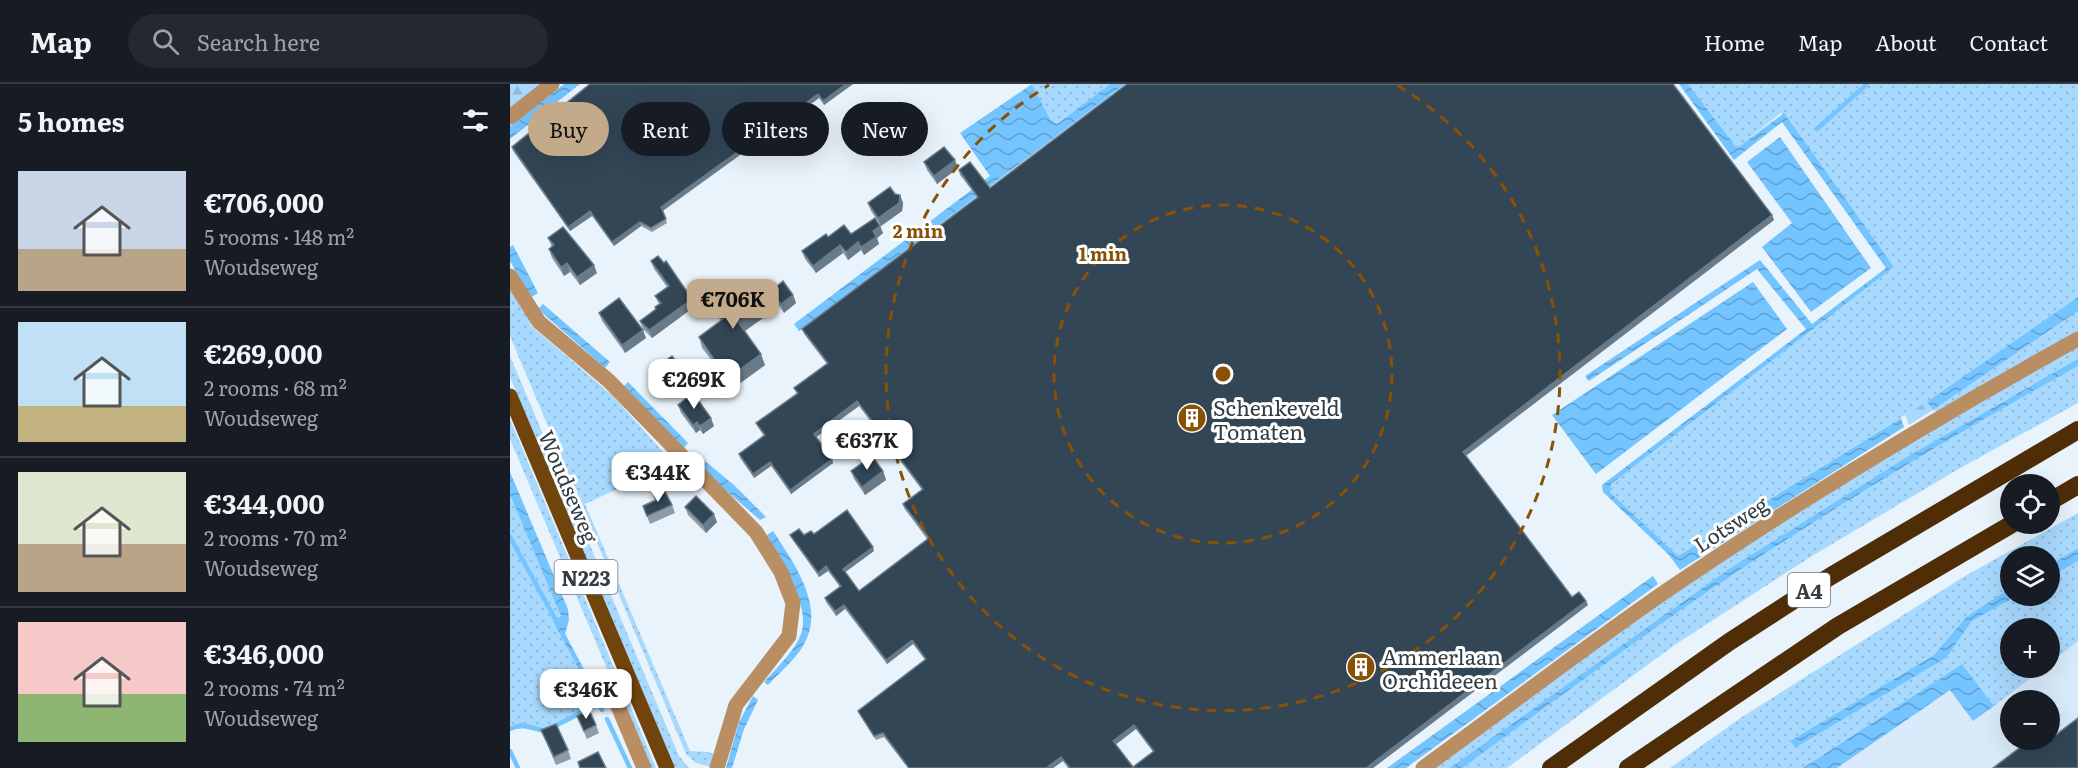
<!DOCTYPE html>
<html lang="en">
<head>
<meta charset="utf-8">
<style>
	:root { --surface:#171b24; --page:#242831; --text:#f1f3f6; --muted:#9ea1a6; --line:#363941; --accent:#c3aa8a }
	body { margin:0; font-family:Literata,serif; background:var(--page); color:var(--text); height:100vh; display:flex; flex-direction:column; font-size:22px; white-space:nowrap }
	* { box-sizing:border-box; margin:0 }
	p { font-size:20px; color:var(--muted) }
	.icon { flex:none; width:33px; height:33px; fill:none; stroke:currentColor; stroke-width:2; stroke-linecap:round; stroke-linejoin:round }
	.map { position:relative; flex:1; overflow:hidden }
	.sheet { display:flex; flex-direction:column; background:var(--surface); width:510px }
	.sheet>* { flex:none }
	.banner { position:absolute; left:18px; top:18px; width:570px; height:54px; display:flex; gap:12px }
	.buttons { position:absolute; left:1490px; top:390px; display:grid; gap:12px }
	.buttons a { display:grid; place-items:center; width:60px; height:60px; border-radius:50%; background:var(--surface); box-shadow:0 6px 24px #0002; font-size:30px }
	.price { position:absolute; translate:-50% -51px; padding:0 14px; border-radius:12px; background:#fff; color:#222; font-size:20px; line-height:39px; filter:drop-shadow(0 2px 3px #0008) }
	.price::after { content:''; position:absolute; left:50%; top:36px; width:18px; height:14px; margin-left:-9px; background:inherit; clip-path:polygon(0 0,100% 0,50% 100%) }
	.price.on { background:var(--accent); color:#111 }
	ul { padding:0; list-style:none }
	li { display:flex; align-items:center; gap:18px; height:150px; padding:0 18px }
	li+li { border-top:2px solid var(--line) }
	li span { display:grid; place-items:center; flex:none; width:168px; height:120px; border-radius:0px; color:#555 }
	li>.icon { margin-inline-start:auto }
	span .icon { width:72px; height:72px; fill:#fffc; stroke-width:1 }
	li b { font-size:26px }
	h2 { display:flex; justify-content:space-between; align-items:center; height:72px; padding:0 18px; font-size:26px }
	.chip { padding:0 21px; border-radius:27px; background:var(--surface); box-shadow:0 6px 24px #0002; font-size:21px; line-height:54px }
	.chip.on { background:var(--accent); color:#111 }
	header { display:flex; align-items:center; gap:36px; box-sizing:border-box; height:84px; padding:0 30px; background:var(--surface); border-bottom:2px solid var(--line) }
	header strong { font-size:28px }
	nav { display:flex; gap:33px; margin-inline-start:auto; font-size:21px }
	.search { width:420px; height:54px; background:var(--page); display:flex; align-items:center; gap:15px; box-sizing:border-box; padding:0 21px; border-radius:33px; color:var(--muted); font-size:22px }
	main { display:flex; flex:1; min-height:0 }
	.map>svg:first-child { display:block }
	.built { fill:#d9ebfa; fill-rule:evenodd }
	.green { fill:url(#green-dots) }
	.forest { fill:url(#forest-firs) }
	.water { fill:url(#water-waves) }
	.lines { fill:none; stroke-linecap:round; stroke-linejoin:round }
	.stream { stroke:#74c4ff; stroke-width:4.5 }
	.minor { stroke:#ba8e63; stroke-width:15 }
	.major { stroke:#71440e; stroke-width:15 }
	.highway { stroke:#4f2e07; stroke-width:18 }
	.wall { fill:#8e9ca8; fill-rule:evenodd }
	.shaded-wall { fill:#697a88 }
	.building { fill:#324656; stroke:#697a88; stroke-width:1.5; fill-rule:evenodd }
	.ring { fill:none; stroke:#8a5105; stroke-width:3; stroke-dasharray:10 8 }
	.labels { text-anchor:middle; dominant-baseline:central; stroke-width:6; stroke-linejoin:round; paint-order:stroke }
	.shield { fill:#fff; stroke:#70767b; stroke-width:1.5 }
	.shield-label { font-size:20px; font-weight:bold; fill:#323c43 }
	.poi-label { font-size:21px; fill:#323c43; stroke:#fff; text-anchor:start }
	.street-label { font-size:21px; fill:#323c43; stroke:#fff }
	.centre { fill:#8a5105; stroke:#fff; stroke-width:3 }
	.ring-label { font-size:18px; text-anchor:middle; font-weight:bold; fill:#8a5105; stroke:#fff; stroke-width:6; stroke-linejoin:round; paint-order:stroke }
</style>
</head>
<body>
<header>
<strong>Map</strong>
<div class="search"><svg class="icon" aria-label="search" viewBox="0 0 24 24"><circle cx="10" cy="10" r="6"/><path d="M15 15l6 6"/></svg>Search here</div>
<nav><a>Home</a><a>Map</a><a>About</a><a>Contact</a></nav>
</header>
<main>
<section class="sheet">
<h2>5 homes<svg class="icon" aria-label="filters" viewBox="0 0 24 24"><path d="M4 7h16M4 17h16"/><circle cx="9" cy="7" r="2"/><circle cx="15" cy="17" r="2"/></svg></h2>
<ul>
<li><span style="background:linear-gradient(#c9d6e8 65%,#b9a48a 0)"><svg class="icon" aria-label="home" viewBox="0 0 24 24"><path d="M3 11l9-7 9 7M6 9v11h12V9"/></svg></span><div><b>€706,000</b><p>5 rooms · 148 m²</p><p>Woudseweg</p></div></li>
<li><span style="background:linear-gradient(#bfe0f5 70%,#c2b280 0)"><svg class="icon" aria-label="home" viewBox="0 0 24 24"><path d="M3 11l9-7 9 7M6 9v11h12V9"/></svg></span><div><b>€269,000</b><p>2 rooms · 68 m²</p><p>Woudseweg</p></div></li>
<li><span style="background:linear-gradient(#dfe7d0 60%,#b9a48a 0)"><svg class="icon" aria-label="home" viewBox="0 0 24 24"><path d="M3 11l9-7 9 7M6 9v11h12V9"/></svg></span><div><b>€344,000</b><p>2 rooms · 70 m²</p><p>Woudseweg</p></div></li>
<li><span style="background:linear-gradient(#f6c9c9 60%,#8fb573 0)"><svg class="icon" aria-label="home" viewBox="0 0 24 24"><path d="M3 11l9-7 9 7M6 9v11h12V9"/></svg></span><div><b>€346,000</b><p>2 rooms · 74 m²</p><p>Woudseweg</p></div></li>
</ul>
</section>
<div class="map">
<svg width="1568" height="684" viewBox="0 0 1568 684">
	<defs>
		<pattern id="green-dots" width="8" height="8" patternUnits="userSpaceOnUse" patternTransform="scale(1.5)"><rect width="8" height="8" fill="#a8d9fe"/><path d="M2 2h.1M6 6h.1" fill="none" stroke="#91bbdb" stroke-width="1.8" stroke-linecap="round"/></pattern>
		<pattern id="forest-firs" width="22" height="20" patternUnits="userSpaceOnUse" patternTransform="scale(1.5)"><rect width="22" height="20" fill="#a8d9fe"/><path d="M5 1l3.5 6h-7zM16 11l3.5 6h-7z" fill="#91bbdb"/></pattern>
		<pattern id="water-waves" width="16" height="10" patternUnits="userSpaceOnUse" patternTransform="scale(1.5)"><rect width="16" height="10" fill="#74c4ff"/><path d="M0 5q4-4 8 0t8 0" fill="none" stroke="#60a0d0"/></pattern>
	</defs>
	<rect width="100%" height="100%" fill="#e9f3fb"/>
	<!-- built -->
	<path class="built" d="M1568,508v176h-261l193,-130v30h39v-40zM1500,616h39v40h-39z"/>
	<!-- green -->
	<g class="green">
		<path d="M522,0h78l-53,40 -7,-5z"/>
		<path d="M1178,0h390v213l-156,110 -17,8 -227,141 -68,-64 -2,-3 3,-5 283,-217 -113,-154 -44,35z"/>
		<path d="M0,198l26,40 -6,3 83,71 60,67 -88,41 105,247 19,1 8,4 -6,11 -15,-4 -10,-9 -176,-418z"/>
		<path d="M1568,227v22l-139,80 -6,-3z"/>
		<path d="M1568,263v56l-123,68 -143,85 -136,88 -169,124h-73c78,-57 155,-116 235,-170 132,-91 268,-175 409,-251z"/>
		<path d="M0,272l169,400 10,12h-14l-165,-391z"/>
		<path d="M0,335l146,349h-7l-139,-329z"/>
		<path d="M0,411l50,118 -1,6 38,86 -45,23 -42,1z"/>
		<path d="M1568,429v35l-29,17v-9h-39v32l-44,29 -32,38 -144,86 5,7 151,-90 26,-37 45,-25h32v-18l29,-17v80l-29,23v-36h-39v40h34l-50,38 -32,-42 -159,104h-133l72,-51 223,-141z"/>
	</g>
	<!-- forest -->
	<g class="forest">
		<path d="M0,0h30l-30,24z"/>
		<path d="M1417,318l6,8 -24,15 -4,-10z"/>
	</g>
	<!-- water -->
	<g class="water">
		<path d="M54,0h16l-70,55v-13z"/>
		<path d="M522,0l18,35 7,5 53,-40h15l-326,247 -5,-7 196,-148 -30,-43z"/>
		<path d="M1169,0h9l49,64 47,-35 110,154 -283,217 -1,8 68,64 223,-138 3,9 -224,143 -11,-15 -66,-63 -1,-7 204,-156 -49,-60 -168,112 -4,-5 175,-116 52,64 74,-56 -104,-146 -48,38z"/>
		<path d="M1270,53l91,131 -60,44 -49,-65 30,-24 -45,-61z"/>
		<path d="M3,161l25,48 -8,5 -20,-37v-14z"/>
		<path d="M1243,198l34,47 -191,145 -44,-59z"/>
		<path d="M1568,213v14l-145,99 -6,-8z"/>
		<path d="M33,220l67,58 -5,6 -67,-59z"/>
		<path d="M1568,275v7c-118,65 -234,135 -346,209 -92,62 -181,128 -270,193h-12l279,-199 178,-112z"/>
		<path d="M118,298l60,61 -5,6 -61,-61z"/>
		<path d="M190,373l34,28 32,32 -6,3 -66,-57z"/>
		<path d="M0,388l58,137 1,11 -4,14 26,48 -3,4 -35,-65 8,-5 -51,-121z"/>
		<path d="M263,447c19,29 50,72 34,107 -7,18 -26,33 -39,47l-4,-3c12,-14 30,-30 37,-48 11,-27 -22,-75 -34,-99z"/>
		<path d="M1568,464v13l-29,17v-13z"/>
		<path d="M1143,492l5,8 -252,184h-19z"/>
		<path d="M1500,504v8h7l-45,25 -26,37 -151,90 -5,-7 144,-86 32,-38z"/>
		<path d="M1452,580l32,42 -21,15 -23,-31 -113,78h-34z"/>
		<path d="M243,612l5,4 -14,29 -12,39h-6l13,-46z"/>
	</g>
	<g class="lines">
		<!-- stream -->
		<g class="stream">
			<path d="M1307,45l50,-45"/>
			<path d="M0,453l48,87"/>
			<path d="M87,617l5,9"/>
			<path d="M97,635l23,49"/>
			<path d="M43,643l46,-23"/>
			<path d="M0,645l11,-4 24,6"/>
			<path d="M0,667l8,17"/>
		</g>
		<!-- minor -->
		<g class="minor">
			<path d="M0,33l42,-33"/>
			<path d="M0,192l29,46 70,59 147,151 25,40 12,31 -4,33 -53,69 -19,63"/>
			<path d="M100,603l34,81"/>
			<path d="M913,684c83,-60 164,-123 249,-181 131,-89 267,-171 406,-248"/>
		</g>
		<!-- major -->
		<path class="major" d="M0,312l157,372"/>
		<!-- highway -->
		<g class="highway">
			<path d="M1539,418l29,-17"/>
			<path d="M1041,684l178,-126 102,-66 247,-146"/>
			<path d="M1118,684l210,-142 174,-102"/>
		</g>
	</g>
	<!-- wall -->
	<g class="wall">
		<path d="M343,0l-29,21 -5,-7 -156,113 4,12 -15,9 -11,-6 -27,20 -22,-30 -22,15 -57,-80 -1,-4z"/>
		<path d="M414,78l34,6 -21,16 -10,-14z"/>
		<path d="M449,86l31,18 782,27 2,5 -308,236 106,141 16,8 -215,163h-305l-5,-7 -10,7h-145l-24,-31 -8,3 -16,-25 -2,-4 67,-51 -12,-16 -26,20 -42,-55 -9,7 -10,-14 -1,-4 15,-11 -12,-16 -9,6 -27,-38 -2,-4h14l10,-1 60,17 -29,21 14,19 68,-52 -23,-31 -1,-4 19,-14 -63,-84 -43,31 16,22 1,4 -42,31 -20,-28 -17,12 -14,-20 -1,-4 25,-18 -6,-9 -2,-4 41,-29 -3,-6 33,-24 -23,-30 -2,-5 175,-132 -17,-22zM626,645l17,23 -20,15 -17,-23z"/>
		<path d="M385,110l5,1 3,8 -1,8 -21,15 -10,-15 -3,-8z"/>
		<path d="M370,142l3,7 -6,5 2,6 -15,11 -3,-5 -13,10 -5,-7 -27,20 -11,-14 -3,-8 49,-17z"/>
		<path d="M38,154l49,35 -17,12 -10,-13 -6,4 -12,-18 -3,-9 3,-2z"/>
		<path d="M141,177l41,38 2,8 -42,31 -9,-9 -3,-8 16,-12 -1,-2 4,-3 -4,-8 12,-9 -13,-18z"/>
		<path d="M192,205l24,17 48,4 -29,21 20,34 -26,19 -3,-5 -10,7 -7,-8 -3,-12 -14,-18 -3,-11 22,-16 -15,-22z"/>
		<path d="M261,207l22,4 3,8 -12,10 -10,-14z"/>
		<path d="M89,229l47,25 -21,15 -23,-32z"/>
		<path d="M142,287h31l3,8 -20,15 -11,-15z"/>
		<path d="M168,321l36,21 -11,8 -3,-4 -4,3 -15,-20z"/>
		<path d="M341,387h32l3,9 -21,15 -11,-16z"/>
		<path d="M162,421l3,8 -25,11 -7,-18z"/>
		<path d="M175,423l32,15 -11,11 -18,-18z"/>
		<path d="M67,632l19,9 3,8 -12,6z"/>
		<path d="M31,646l27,20 3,9 -15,6z"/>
	</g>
	<!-- shaded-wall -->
	<g class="shaded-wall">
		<path d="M336,0h7l-29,21 -1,-4z"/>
		<path d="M308,10l1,4 -157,113 -1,-4z"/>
		<path d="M445,76l3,8 -21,16 -3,-8z"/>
		<path d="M390,111l3,8 -1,8 -21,15 -3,-8z"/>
		<path d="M80,127l2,5 -22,15 -2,-4z"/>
		<path d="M1262,131l2,5 -310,237 -1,-5z"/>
		<path d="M130,138l1,4 -27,20 -2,-4z"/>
		<path d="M370,142l3,7 -6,5 2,6 -15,11 -3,-8 12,-16z"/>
		<path d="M348,158l3,8 -13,10 -2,-8z"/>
		<path d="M330,161l3,8 -27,20 -3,-7z"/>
		<path d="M57,179l3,9 -6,4 -3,-9z"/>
		<path d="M84,181l3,8 -17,12 -3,-8z"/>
		<path d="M283,211l3,8 -12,10 -3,-9z"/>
		<path d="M182,215l2,8 -42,31 -3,-8z"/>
		<path d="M260,215l4,11 -32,23 -4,-11z"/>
		<path d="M133,246l3,8 -21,15 -3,-8z"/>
		<path d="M251,270l4,11 -26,19 -4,-11z"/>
		<path d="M222,284l4,11 -10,7 -4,-10z"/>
		<path d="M173,287l3,8 -20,15 -3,-8z"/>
		<path d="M347,317l2,5 -44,32 -1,-4z"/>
		<path d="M201,334l3,8 -11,8 -3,-8z"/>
		<path d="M187,338l3,8 -4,3 -3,-8z"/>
		<path d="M322,375l1,4 -42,31 -1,-4z"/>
		<path d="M260,378l1,4 -17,12 -1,-4z"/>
		<path d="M373,387l3,9 -21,15 -3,-8z"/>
		<path d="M204,430l3,8 -11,11 -3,-8z"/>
		<path d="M363,463l1,4 -30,22 -1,-4z"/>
		<path d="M316,482l2,5 -9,6 -1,-4z"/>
		<path d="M1076,517l2,4 -215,163h-7z"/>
		<path d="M334,521l1,4 -9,7 -1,-5z"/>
		<path d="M402,556l1,4 -26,20 -1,-4z"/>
		<path d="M624,641l2,4 -21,16 -2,-4z"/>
		<path d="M551,673l2,4 -10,7h-7z"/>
	</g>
	<!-- building -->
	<g class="building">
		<path d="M80,0h256l-23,17 -5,-7 -157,113 5,12 -15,9 -11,-6 -28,20 -22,-31 -22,16 -56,-80z"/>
		<path d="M617,0h546l99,131 -309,237 109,145 7,-5 7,9 -220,167h-296l-9,-11 -15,11h-137l-26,-35 -9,3 -16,-25 68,-52 -14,-19 -26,20 -42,-55 -9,6 -10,-13 16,-12 -15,-20 -8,7 -28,-38 9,-6 5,6 7,-4 3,3 33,-24 26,37 -30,22 16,22 70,-53 -26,-34 20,-15 -66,-88 -43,33 18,25 -42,31 -20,-28 -17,12 -14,-20 26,-19 -9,-12 42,-30 -4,-5 34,-25 -26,-34 176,-132 -19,-27 11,-8 20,26zM624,641l20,26 -21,16 -20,-26z"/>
		<path d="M434,63l11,13 -21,16 -10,-14z"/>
		<path d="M380,103l5,7 5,1 -1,8 -21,15 -10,-15z"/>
		<path d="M365,134l5,8 -7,5 3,6 -15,10 -3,-5 -12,10 -6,-7 -27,21 -11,-15 24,-17 2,3 16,-12 7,9z"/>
		<path d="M53,143l31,38 -17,12 -10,-14 -6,4 -12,-18 5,-4 -6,-7z"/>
		<path d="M148,172l6,7 2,-2 26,38 -43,31 -9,-9 16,-12 -1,-2 6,-4 -6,-7 14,-10 -18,-25z"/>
		<path d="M273,197l10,14 -12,9 -10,-13z"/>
		<path d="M200,199l16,23 33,-22 11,15 -32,23 23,32 -26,19 -3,-5 -10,8 -7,-9 3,-2 -19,-28 24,-18 -21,-30z"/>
		<path d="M109,214l24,32 -21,15 -23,-32z"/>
		<path d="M162,272l11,15 -20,15 -11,-15z"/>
		<path d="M183,309l18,25 -11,8 -3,-4 -4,3 -15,-20z"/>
		<path d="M362,372l11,15 -21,16 -11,-16z"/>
		<path d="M153,404l9,17 -25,11 -4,-10 13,-6 -3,-7z"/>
		<path d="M186,412l18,18 -11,11 -18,-18z"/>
		<path d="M79,626l7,15 -12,6 -7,-15z"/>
		<path d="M1568,634v50h-85l37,-28h11l3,4z"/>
		<path d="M46,640l12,26 -14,7 -13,-27z"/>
		<path d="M88,668l8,16h-26l-2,-6z"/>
	</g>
	<!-- distance rings -->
	<g class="ring">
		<circle cx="713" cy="290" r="169"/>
		<path d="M887 1A337 337 0 1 1 539 1"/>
	</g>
	<!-- icons -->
	<defs>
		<g id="building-disc" transform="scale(1.5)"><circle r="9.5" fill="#8a5105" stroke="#fff"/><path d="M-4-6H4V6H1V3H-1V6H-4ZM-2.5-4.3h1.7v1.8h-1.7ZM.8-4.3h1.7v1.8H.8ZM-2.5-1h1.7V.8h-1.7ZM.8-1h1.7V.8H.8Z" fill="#fff"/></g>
	</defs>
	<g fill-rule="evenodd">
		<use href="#building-disc" x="682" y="334"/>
		<use href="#building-disc" x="851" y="583"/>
	</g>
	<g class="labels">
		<!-- shield labels -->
		<g class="shield">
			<rect x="44.5" y="476" width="63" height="34" rx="4.5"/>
			<rect x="1278" y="489" width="42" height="34" rx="4.5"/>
		</g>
		<g class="shield-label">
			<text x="76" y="493">N223</text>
			<text x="1299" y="506">A4</text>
		</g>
		<!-- poi labels -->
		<g class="poi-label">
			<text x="703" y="322">Schenkeveld<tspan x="703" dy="24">Tomaten</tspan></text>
			<text x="872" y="571">Ammerlaan<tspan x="872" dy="24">Orchideeen</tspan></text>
		</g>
		<!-- street labels -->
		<g class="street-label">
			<text transform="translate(60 402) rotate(67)">Woudseweg</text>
			<text transform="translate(1220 439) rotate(-33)">Lotsweg</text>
		</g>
	</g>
	<circle cx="713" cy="290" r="9" class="centre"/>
	<g class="ring-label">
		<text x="408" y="154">2 min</text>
		<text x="593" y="177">1 min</text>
	</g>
</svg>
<div class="buttons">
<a><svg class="icon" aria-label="locate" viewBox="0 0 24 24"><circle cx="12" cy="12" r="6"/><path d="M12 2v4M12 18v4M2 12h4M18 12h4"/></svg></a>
<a><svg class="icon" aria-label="layers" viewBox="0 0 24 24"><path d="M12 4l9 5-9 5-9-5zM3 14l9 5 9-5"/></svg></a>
<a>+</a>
<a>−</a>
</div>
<b class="price on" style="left:223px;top:246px">€706K</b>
<b class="price" style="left:184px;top:326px">€269K</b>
<b class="price" style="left:357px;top:387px">€637K</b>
<b class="price" style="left:148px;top:419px">€344K</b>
<b class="price" style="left:76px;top:636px">€346K</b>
<div class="banner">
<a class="chip on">Buy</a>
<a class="chip">Rent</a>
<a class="chip">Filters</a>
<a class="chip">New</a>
</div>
</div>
</main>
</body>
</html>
